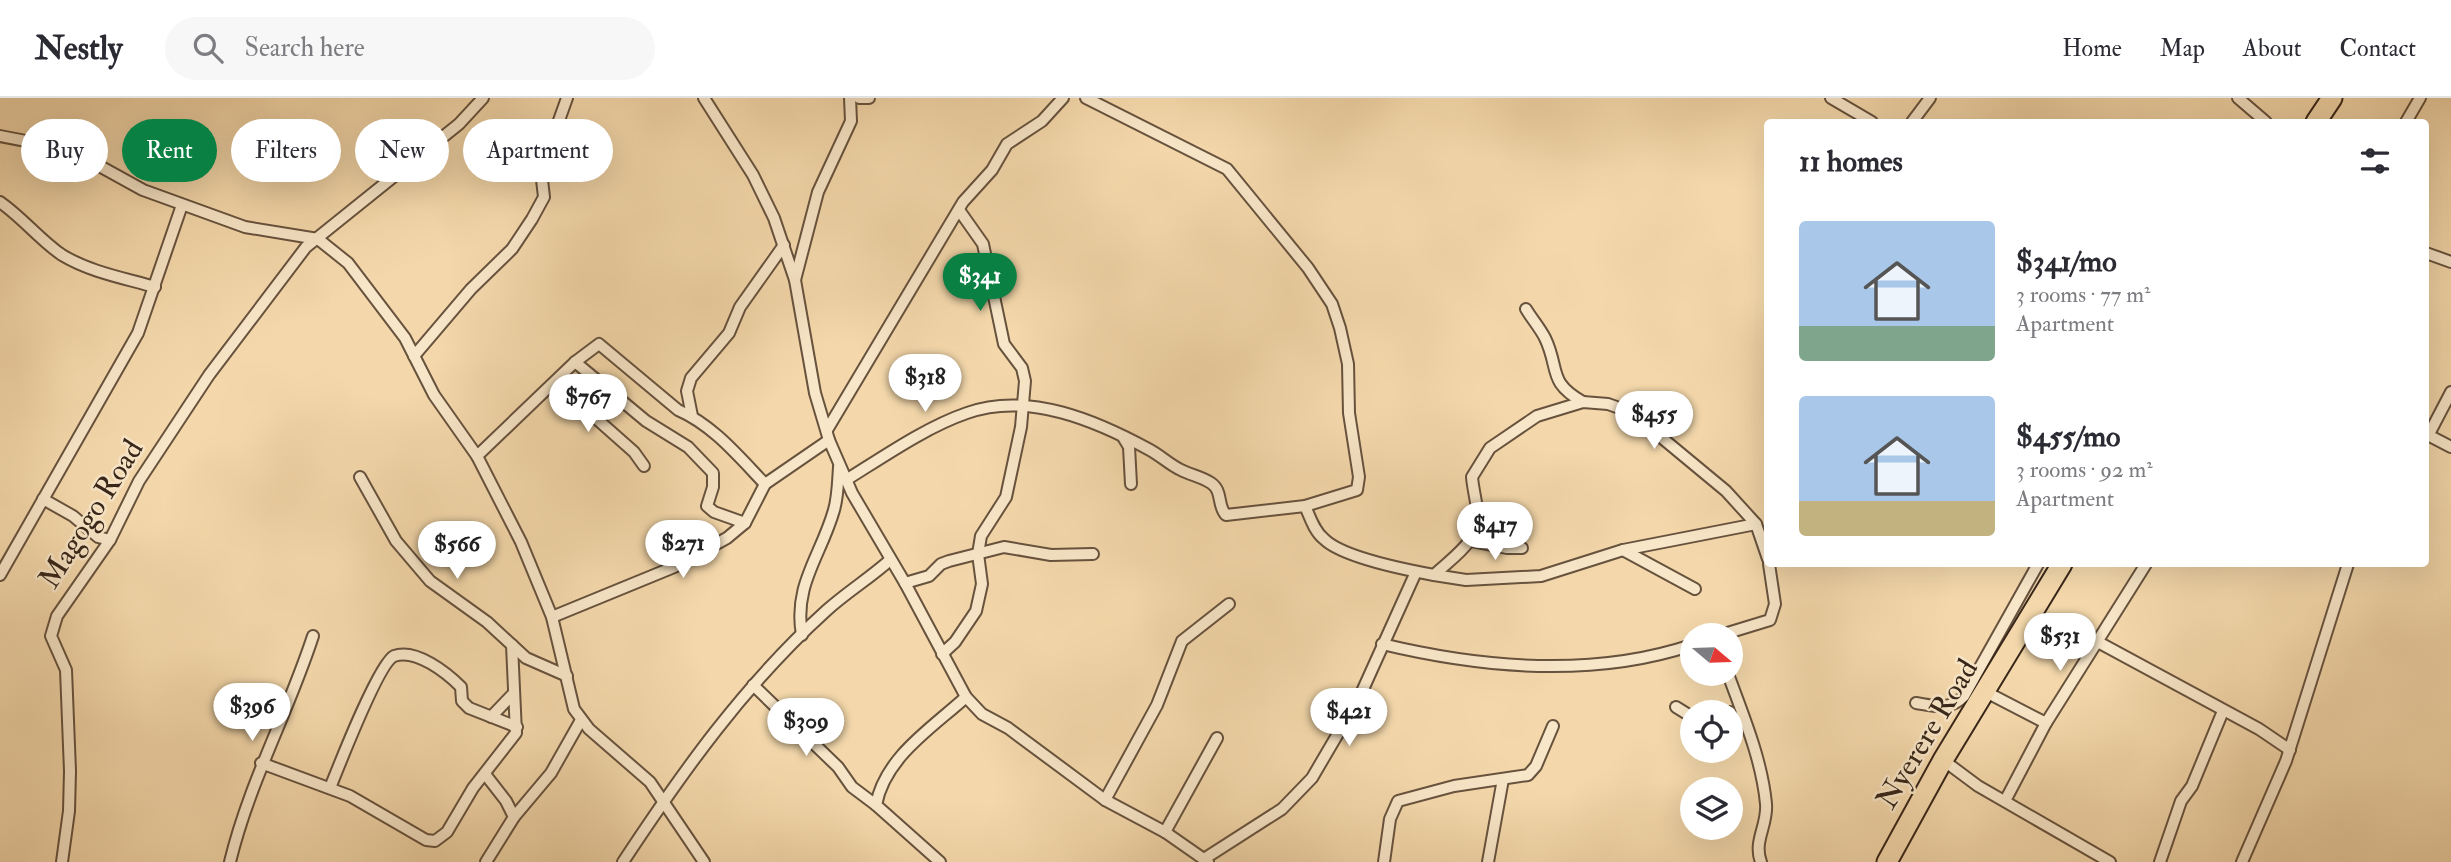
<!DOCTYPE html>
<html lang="en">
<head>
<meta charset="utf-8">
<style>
	:root { --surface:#fff; --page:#f7f7f7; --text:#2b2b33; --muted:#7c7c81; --line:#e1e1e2; --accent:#0b8043 }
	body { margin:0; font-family:"IM FELL Double Pica",serif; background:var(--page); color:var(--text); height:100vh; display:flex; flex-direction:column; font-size:26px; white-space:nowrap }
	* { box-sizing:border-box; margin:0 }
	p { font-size:23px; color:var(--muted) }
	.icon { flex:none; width:38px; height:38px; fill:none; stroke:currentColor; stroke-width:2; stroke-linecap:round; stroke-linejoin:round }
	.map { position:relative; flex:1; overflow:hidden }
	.drawer { position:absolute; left:1764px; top:21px; width:665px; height:448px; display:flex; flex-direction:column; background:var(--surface); border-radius:7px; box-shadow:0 7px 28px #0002 }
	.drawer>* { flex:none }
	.banner { position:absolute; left:21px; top:21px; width:665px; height:63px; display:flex; gap:14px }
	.needle { width:46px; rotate:109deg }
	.buttons { position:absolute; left:1680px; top:525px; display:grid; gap:14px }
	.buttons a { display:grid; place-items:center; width:63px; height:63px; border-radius:50%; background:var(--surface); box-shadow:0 7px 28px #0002; font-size:35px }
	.price { position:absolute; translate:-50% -60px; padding:0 16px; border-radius:24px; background:#fff; color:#222; font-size:23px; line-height:46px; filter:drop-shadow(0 2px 4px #0008) }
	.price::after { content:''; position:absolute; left:50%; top:42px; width:21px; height:16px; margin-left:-10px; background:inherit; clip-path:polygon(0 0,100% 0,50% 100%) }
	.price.active { background:var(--accent); color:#fff }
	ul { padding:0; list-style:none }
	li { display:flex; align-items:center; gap:21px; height:175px; padding:0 35px }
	li span { display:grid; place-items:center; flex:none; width:196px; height:140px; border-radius:7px; color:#555 }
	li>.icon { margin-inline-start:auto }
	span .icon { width:84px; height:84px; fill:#fffc; stroke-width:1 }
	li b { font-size:30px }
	h2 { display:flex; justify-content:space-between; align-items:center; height:84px; padding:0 35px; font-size:30px }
	.pill { padding:0 24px; border-radius:32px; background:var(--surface); box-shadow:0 7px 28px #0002; font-size:24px; line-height:63px }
	.pill.active { background:var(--accent); color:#fff }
	header { display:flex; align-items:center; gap:42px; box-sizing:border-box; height:98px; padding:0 35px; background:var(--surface); border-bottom:2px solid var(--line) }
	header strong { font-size:33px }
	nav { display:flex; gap:38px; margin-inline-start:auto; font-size:24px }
	.search { width:490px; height:63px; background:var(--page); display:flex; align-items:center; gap:18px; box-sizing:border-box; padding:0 24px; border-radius:38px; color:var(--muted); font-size:26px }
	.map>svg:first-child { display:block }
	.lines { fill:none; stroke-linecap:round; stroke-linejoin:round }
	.street-casing { stroke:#67523e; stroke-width:14 }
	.highway-casing { stroke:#382619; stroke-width:23 }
	.street { stroke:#f8e6c8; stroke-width:10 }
	.highway { stroke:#f4d8ab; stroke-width:19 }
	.labels { text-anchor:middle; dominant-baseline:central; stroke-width:5; stroke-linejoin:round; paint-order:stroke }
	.street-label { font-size:30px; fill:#382619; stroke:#f8e6c8 }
</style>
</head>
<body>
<header>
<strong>Nestly</strong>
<div class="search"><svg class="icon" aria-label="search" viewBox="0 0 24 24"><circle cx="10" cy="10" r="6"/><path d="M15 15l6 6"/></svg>Search here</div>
<nav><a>Home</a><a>Map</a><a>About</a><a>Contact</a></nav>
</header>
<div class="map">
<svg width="2451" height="764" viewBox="0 0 2451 764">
	<rect width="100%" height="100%" fill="#f4d8ab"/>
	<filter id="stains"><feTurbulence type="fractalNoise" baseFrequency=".00286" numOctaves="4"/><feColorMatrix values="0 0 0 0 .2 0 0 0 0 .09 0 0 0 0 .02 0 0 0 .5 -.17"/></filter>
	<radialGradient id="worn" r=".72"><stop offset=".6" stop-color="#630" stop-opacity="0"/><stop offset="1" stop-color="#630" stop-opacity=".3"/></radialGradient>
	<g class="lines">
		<!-- street casing -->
		<g class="street-casing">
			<g id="street">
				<path d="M704,0l49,77 21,43 21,62 20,113 14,47 23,53 53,90 61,114 16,17 26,14 97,72 60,32 43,30"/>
				<path d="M859,0h10"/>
				<path d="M1831,0l41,24"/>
				<path d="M2238,0l28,24"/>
				<path d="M1912,24l18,-24"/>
				<path d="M2406,24l14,-24"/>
				<path d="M0,38l57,11 28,11 58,32 102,37 73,12 30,24 57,75 29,57 43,61 44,86 31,75 22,92 15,20 61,53 54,80"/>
				<path d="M0,104c23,16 40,38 62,53 28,17 62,23 93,32"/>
				<path d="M2426,155l25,9"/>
				<path d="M795,182l23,-88 33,-71 -1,-23"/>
				<path d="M1526,211c6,10 14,19 19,29 15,31 2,44 38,64"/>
				<path d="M414,258l57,-67 41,-40 20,-30 12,-22 -3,-26 26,-73"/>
				<path d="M575,264l71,59 42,26 25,26v14l-6,19 7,6 31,11"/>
				<path d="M555,284l79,70 10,14"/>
				<path d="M692,318l-5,-25 4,-13 38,-45 11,-26 44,-62"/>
				<path d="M827,332l136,-228 29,-32 15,-26 35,-23 21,-23"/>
				<path d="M2426,336l25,13"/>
				<path d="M2428,338l23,-44"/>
				<path d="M1123,339l6,10 2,37"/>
				<path d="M477,358l98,-94 24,-18 79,66c35,15 61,47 87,74"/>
				<path d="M360,379l36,64 34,40 57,41 39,36 41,18"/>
				<path d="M846,382c37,-23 80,-53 121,-67 61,-22 130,8 183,37 11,6 20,15 31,20 10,5 21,7 30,13 12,8 6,23 15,32l79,-9 52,-16 2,-13 -10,-64 -1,-49 -8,-36 -8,-24 -24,-36 -81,-99 -141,-71"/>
				<path d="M43,401l30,17 25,21 12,3"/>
				<path d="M1305,408c5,11 9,25 19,33 18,18 83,31 110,36 20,-19 47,-34 43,-65 -1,-11 -4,-21 -5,-33l18,-29 47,-32 46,-14 25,2 17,6 25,18 76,63 30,33 12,35"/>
				<path d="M1471,443l36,7h15"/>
				<path d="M1623,452l72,39"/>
				<path d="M0,477l138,-242 44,-128"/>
				<path d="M1434,477l32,5 75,-4 82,-26 133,-26"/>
				<path d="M905,485l24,-7 12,-12 8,-3 55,-14 47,8 42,-1"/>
				<path d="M552,519l122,-50 53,-29 18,-15 20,-39 64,-44"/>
				<path d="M802,537c-9,-50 19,-79 32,-125 4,-14 4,-29 5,-43"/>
				<path d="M1721,537l49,-15 5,-16 -6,-40"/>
				<path d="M2098,544l161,87 31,21"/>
				<path d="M1382,546c100,24 211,34 310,1"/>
				<path d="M942,556l13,-12 21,-31 6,-27 -4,-30 3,-18 25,-39 15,-70 4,-46 -3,-13 -18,-24 -21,-100 -24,-34"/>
				<path d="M1728,576c15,41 34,86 38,130 2,21 -13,37 -5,58"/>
				<path d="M753,587l85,82 14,20 24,18"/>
				<path d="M1986,594l60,31"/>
				<path d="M1916,605c19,3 34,8 48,-7l74,-132"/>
				<path d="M1676,609l16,10"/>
				<path d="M1726,614h4"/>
				<path d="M491,619l21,-22"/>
				<path d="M1943,662l35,26 132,76"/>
				<path d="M261,665l89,33 76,44 9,1 12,-9 26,-44 43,-55 -4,-88"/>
				<path d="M485,676l21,27 8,16"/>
				<path d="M330,690c8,-20 49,-125 64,-132 22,-8 53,17 67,31l1,14 7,7 48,19"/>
				<path d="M1105,702l52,-95 25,-64 47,-37"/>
				<path d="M2005,703l41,-78 100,-159"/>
				<path d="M1165,734l52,-94"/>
				<path d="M1204,761l78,-50 30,-31 48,-82 56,-124"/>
				<path d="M62,764l7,-51 1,-40 -4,-101 -15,-34 6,-20 53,-76 29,-59 70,-106 97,-128 153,-123 24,-26"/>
				<path d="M230,764c19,-79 58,-149 83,-226"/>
				<path d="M486,764l28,-45 37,-44 30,-53"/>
				<path d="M623,764c60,-91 122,-178 204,-252 20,-18 43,-32 63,-50"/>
				<path d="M940,764l-64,-57c9,-48 56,-77 90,-108"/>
				<path d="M1384,764l6,-43 8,-18 56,-15 74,-11 8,-9 17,-40"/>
				<path d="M1488,764l15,-83"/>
				<path d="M2160,764l21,-61 11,-15 31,-75"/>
				<path d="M2242,764l44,-101 62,-197"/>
			</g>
		</g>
		<!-- highway casing -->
		<g class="highway-casing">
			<g id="highway">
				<path d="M2316,24l16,-24"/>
				<path d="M1887,764l56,-102 119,-196"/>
			</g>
		</g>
		<!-- street -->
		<use href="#street" class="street"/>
		<!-- highway -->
		<use href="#highway" class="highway"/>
	</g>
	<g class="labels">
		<!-- street labels -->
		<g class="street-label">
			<text transform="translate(91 416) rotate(-58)">Magogo Road</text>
			<text transform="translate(1927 636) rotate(-59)">Nyerere Road</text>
		</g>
	</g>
	<rect width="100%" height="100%" filter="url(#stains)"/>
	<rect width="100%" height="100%" fill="url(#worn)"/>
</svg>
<div class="buttons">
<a><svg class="needle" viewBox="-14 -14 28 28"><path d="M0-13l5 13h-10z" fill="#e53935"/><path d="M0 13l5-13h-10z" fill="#7c7c81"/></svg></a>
<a><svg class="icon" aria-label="locate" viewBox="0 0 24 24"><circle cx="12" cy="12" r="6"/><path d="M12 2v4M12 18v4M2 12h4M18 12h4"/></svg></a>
<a><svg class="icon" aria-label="layers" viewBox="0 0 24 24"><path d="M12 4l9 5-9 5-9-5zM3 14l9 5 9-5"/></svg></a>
</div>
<b class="price active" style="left:980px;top:215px">$341</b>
<b class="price" style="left:925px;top:316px">$318</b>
<b class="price" style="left:588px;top:336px">$767</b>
<b class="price" style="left:1654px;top:353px">$455</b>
<b class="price" style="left:1495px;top:464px">$417</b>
<b class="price" style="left:683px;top:482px">$271</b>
<b class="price" style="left:457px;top:483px">$566</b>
<b class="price" style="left:2060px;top:575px">$531</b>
<b class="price" style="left:252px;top:645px">$396</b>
<b class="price" style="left:1349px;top:650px">$421</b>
<b class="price" style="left:806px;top:660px">$309</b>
<div class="banner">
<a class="pill">Buy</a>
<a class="pill active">Rent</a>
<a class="pill">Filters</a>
<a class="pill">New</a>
<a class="pill">Apartment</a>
</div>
<section class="drawer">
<h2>11 homes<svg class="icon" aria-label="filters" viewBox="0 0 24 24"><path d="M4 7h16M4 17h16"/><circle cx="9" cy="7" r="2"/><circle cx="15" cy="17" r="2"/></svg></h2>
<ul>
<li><span style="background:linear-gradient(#a9c7e8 75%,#7fa58c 0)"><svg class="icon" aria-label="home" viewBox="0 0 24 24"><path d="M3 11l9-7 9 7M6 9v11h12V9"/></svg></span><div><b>$341/mo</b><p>3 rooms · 77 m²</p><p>Apartment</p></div></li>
<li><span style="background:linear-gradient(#a9c7e8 75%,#c2b280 0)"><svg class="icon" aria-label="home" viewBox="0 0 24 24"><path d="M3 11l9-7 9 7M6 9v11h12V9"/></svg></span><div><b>$455/mo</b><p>3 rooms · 92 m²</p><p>Apartment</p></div></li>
</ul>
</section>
</div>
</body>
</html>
